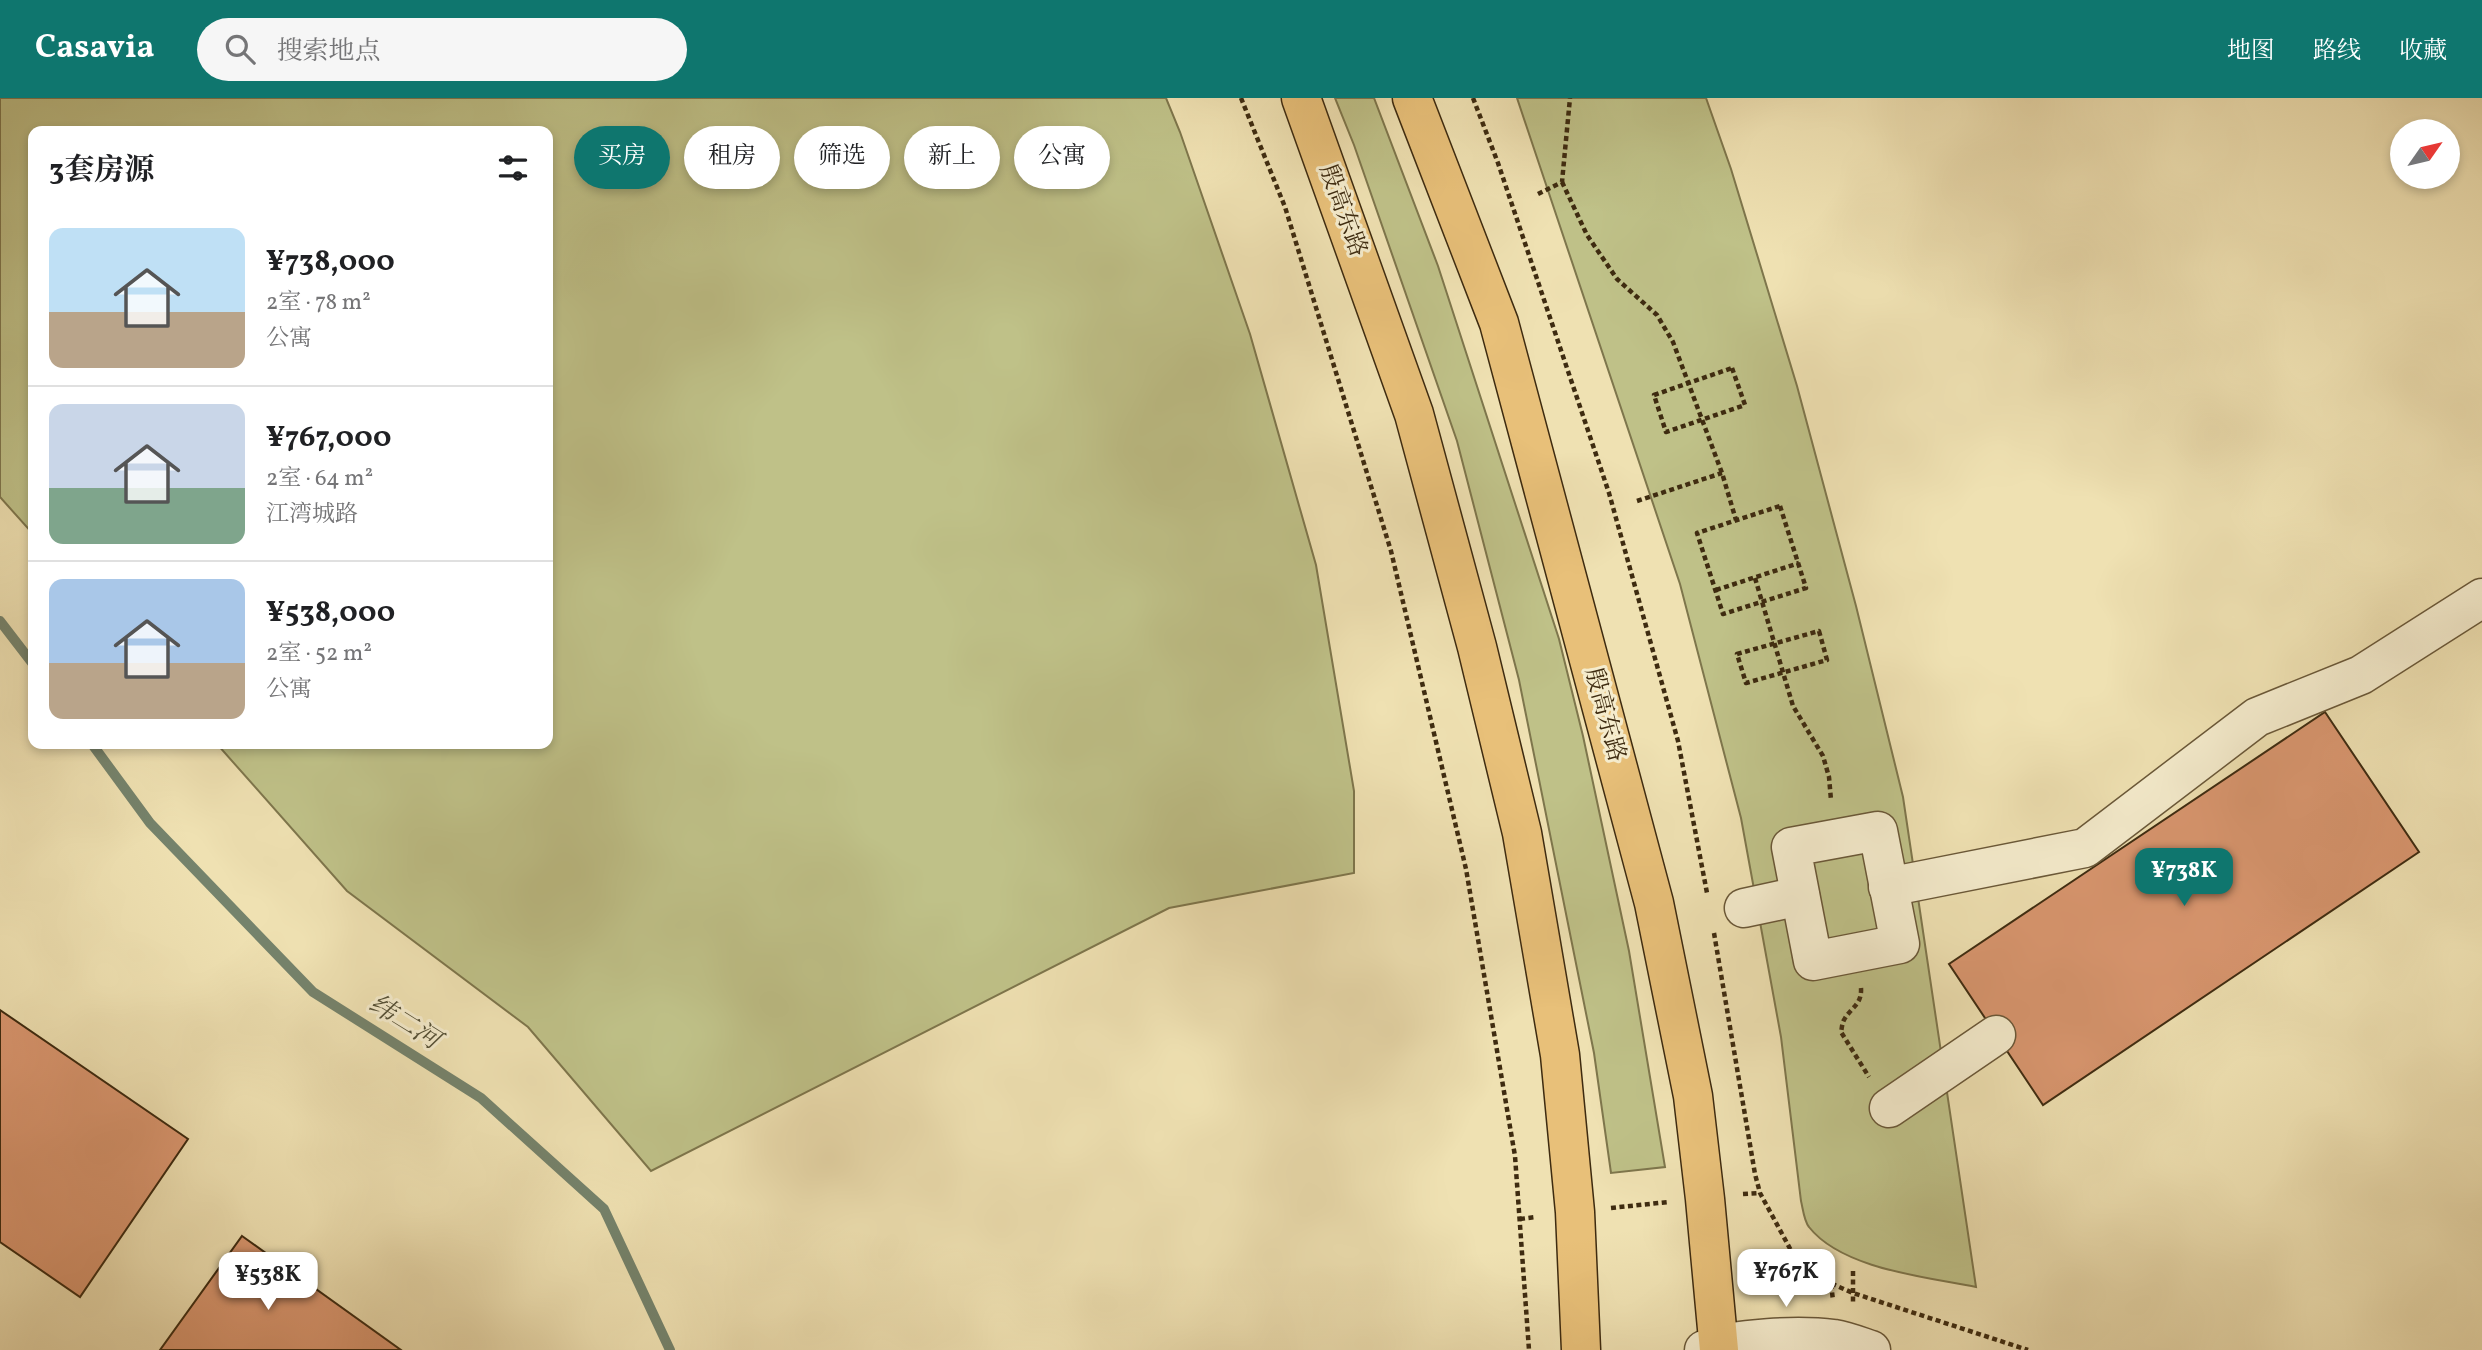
<!DOCTYPE html>
<html lang="zh">
<head>
<meta charset="utf-8">
<style>
	:root { --surface:#fff; --page:#f6f6f6; --text:#202124; --muted:#757577; --line:#e0e0e0; --accent:#0f766e }
	body { margin:0; font-family:Vollkorn,"Noto Serif SC",serif; background:var(--page); color:var(--text); height:100vh; display:flex; flex-direction:column; font-size:26px; white-space:nowrap }
	* { box-sizing:border-box; margin:0 }
	p { font-size:23px; color:var(--muted) }
	.icon { flex:none; width:38px; height:38px; fill:none; stroke:currentColor; stroke-width:2; stroke-linecap:round; stroke-linejoin:round }
	.map { position:relative; flex:1; overflow:hidden }
	.drawer { position:absolute; left:28px; top:28px; width:525px; height:623px; display:flex; flex-direction:column; background:var(--surface); border-radius:14px; box-shadow:0 4px 10px #0003 }
	.drawer>* { flex:none }
	.banner { position:absolute; left:574px; top:28px; width:665px; height:63px; display:flex; gap:14px }
	.needle { width:46px; rotate:56deg }
	.tools { position:absolute; left:2390px; top:21px; display:grid; gap:14px }
	.tools a { display:grid; place-items:center; width:70px; height:70px; border-radius:50%; background:var(--surface); box-shadow:0 4px 10px #0003; font-size:35px }
	.price { position:absolute; translate:-50% -60px; padding:0 16px; border-radius:14px; background:#fff; color:#222; font-size:23px; line-height:46px; filter:drop-shadow(0 2px 4px #0008) }
	.price::after { content:''; position:absolute; left:50%; top:42px; width:21px; height:16px; margin-left:-10px; background:inherit; clip-path:polygon(0 0,100% 0,50% 100%) }
	.price.selected { background:var(--accent); color:#fff }
	ul { padding:0; list-style:none }
	li { display:flex; align-items:center; gap:21px; height:175px; padding:0 21px }
	li+li { border-top:2px solid var(--line) }
	li span { display:grid; place-items:center; flex:none; width:196px; height:140px; border-radius:14px; color:#555 }
	li>.icon { margin-inline-start:auto }
	span .icon { width:84px; height:84px; fill:#fffc; stroke-width:1 }
	li b { font-size:30px }
	h2 { display:flex; justify-content:space-between; align-items:center; height:84px; padding:0 21px; font-size:30px }
	.chip { padding:0 24px; border-radius:32px; background:var(--surface); box-shadow:0 4px 10px #0003; font-size:24px; line-height:63px }
	.chip.selected { background:var(--accent); color:#fff }
	header { display:flex; align-items:center; gap:42px; box-sizing:border-box; height:98px; padding:0 35px; background:var(--accent); color:#fff }
	header strong { font-size:33px }
	nav { display:flex; gap:38px; margin-inline-start:auto; font-size:24px }
	.search { width:490px; height:63px; background:var(--page); display:flex; align-items:center; gap:18px; box-sizing:border-box; padding:0 24px; border-radius:38px; color:var(--muted); font-size:26px }
	.map>svg:first-child { display:block }
	.green { fill:#bfc188; stroke:#7e764c; stroke-width:2 }
	.lines { fill:none; stroke-linecap:round; stroke-linejoin:round }
	.stream { stroke:#75836c; stroke-width:10 }
	.building { fill:#d9966f; stroke:#3e2b10; stroke-width:2 }
	.minor-casing { stroke:#6a5838; stroke-width:41 }
	.major-casing { stroke:#3e2b10; stroke-width:41 }
	.path { stroke:#3e2b10; stroke-width:4.5; stroke-dasharray:5 3.5; stroke-linecap:butt }
	.minor { stroke:#f5eccd; stroke-width:38 }
	.major { stroke:#e8c079; stroke-width:38 }
	.labels { text-anchor:middle; dominant-baseline:central; stroke-width:6; stroke-linejoin:round; paint-order:stroke }
	.street-label { font-size:24px; fill:#3e2b10; stroke:#f5eccd }
	.water-label { font-size:26px; font-style:italic; fill:#555036; stroke:#f5eccd }
</style>
</head>
<body>
<header>
<strong>Casavia</strong>
<div class="search"><svg class="icon" aria-label="search" viewBox="0 0 24 24"><circle cx="10" cy="10" r="6"/><path d="M15 15l6 6"/></svg>搜索地点</div>
<nav><a>地图</a><a>路线</a><a>收藏</a></nav>
</header>
<div class="map">
<svg width="2482" height="1252" viewBox="0 0 2482 1252">
	<rect width="100%" height="100%" fill="#efe1b2"/>
	<filter id="stains"><feTurbulence type="fractalNoise" baseFrequency=".00286" numOctaves="4"/><feColorMatrix values="0 0 0 0 .2 0 0 0 0 .09 0 0 0 0 .02 0 0 0 .5 -.17"/></filter>
	<radialGradient id="worn" r=".72"><stop offset=".6" stop-color="#630" stop-opacity="0"/><stop offset="1" stop-color="#630" stop-opacity=".3"/></radialGradient>
	<!-- green -->
	<g class="green">
		<path d="M0,0h1166l14,34 70,202 66,231 38,226v82l-185,35 -518,263 -123,-144 -181,-136 -130,-147h331v-613h-515v403l-33,-37z"/>
		<path d="M1335,0h39l64,168 121,373 24,97 46,215 36,216 -54,6 -17,-120 -75,-373 -62,-239 -103,-296z"/>
		<path d="M1517,0h189l25,71 66,217 59,220 47,191 73,490c-50,-10 -134,-18 -167,-60 -5,-6 -6,-18 -8,-26l-20,-164 -40,-219 -61,-234z"/>
	</g>
	<g class="lines">
		<!-- stream -->
		<g class="stream">
			<path d="M0,523l33,43"/>
			<path d="M92,646l58,79 163,169 168,106 123,111 66,141"/>
		</g>
	</g>
	<!-- building -->
	<g class="building">
		<path d="M2325,614l94,140 -376,253 -94,-141z"/>
		<path d="M0,912l188,129 -108,158 -80,-55z"/>
		<path d="M242,1138l159,114h-241z"/>
	</g>
	<g class="lines">
		<!-- minor casing -->
		<g class="minor-casing">
			<g id="minor">
				<path d="M1878,733l22,113 -87,17 -22,-114z"/>
				<path d="M1888,789l197,-39 172,-131 104,-42 121,-77"/>
				<path d="M1744,810l56,-12"/>
				<path d="M1889,1010l107,-73"/>
				<path d="M1704,1252c30,-13 97,-15 130,-11 12,2 25,7 37,11"/>
			</g>
		</g>
		<!-- major casing -->
		<g class="major-casing">
			<g id="major">
				<path d="M1301,0l113,316 63,233 45,186 38,222 15,157 6,138"/>
				<path d="M1412,0l87,225 155,580 39,193 12,103 14,151"/>
			</g>
		</g>
		<!-- path -->
		<g class="path">
			<path d="M1241,0l44,109 106,344 75,318 49,287 14,194"/>
			<path d="M1473,0l25,65 111,330 69,248 29,152"/>
			<path d="M1562,84l25,53 30,44 40,36 16,27 49,131 14,47"/>
			<path d="M1538,96l24,-12 8,-84"/>
			<path d="M1732,270l13,37 -79,27 -12,-37z"/>
			<path d="M1637,403l85,-28"/>
			<path d="M1780,408l26,82 -83,26 -26,-81z"/>
			<path d="M1755,480l38,128 30,50 6,21 2,23"/>
			<path d="M1716,492l83,-27"/>
			<path d="M1819,533l8,29 -81,23 -9,-29z"/>
			<path d="M1714,835l41,241 5,19 34,63 27,23 32,14 175,57"/>
			<path d="M1861,890c1,17 -10,19 -17,32 -2,3 -2,8 -3,12l28,45"/>
			<path d="M1743,1096l17,-1"/>
			<path d="M1611,1110l57,-6"/>
			<path d="M1520,1121l16,-2"/>
			<path d="M1853,1173v34"/>
			<path d="M1831,1186l2,16"/>
		</g>
		<!-- minor -->
		<use href="#minor" class="minor"/>
		<!-- major -->
		<use href="#major" class="major"/>
	</g>
	<g class="labels">
		<!-- street labels -->
		<g class="street-label">
			<text transform="translate(1342 113) rotate(70)">殷高东路</text>
			<text transform="translate(1604 617) rotate(75)">殷高东路</text>
		</g>
		<!-- water labels -->
		<g class="water-label">
			<text transform="translate(404 925) rotate(32)">纬二河</text>
		</g>
	</g>
	<rect width="100%" height="100%" filter="url(#stains)"/>
	<rect width="100%" height="100%" fill="url(#worn)"/>
</svg>
<div class="tools">
<a><svg class="needle" viewBox="-14 -14 28 28"><path d="M0-13l5 13h-10z" fill="#e53935"/><path d="M0 13l5-13h-10z" fill="#757577"/></svg></a>
</div>
<b class="price selected" style="left:2184px;top:810px">¥738K</b>
<b class="price" style="left:1786px;top:1211px">¥767K</b>
<b class="price" style="left:268px;top:1214px">¥538K</b>
<div class="banner">
<a class="chip selected">买房</a>
<a class="chip">租房</a>
<a class="chip">筛选</a>
<a class="chip">新上</a>
<a class="chip">公寓</a>
</div>
<section class="drawer">
<h2>3套房源<svg class="icon" aria-label="filters" viewBox="0 0 24 24"><path d="M4 7h16M4 17h16"/><circle cx="9" cy="7" r="2"/><circle cx="15" cy="17" r="2"/></svg></h2>
<ul>
<li><span style="background:linear-gradient(#bfe0f5 60%,#b9a48a 0)"><svg class="icon" aria-label="home" viewBox="0 0 24 24"><path d="M3 11l9-7 9 7M6 9v11h12V9"/></svg></span><div><b>¥738,000</b><p>2室 · 78 m²</p><p>公寓</p></div></li>
<li><span style="background:linear-gradient(#c9d6e8 60%,#7fa58c 0)"><svg class="icon" aria-label="home" viewBox="0 0 24 24"><path d="M3 11l9-7 9 7M6 9v11h12V9"/></svg></span><div><b>¥767,000</b><p>2室 · 64 m²</p><p>江湾城路</p></div></li>
<li><span style="background:linear-gradient(#a9c7e8 60%,#b9a48a 0)"><svg class="icon" aria-label="home" viewBox="0 0 24 24"><path d="M3 11l9-7 9 7M6 9v11h12V9"/></svg></span><div><b>¥538,000</b><p>2室 · 52 m²</p><p>公寓</p></div></li>
</ul>
</section>
</div>
</body>
</html>
